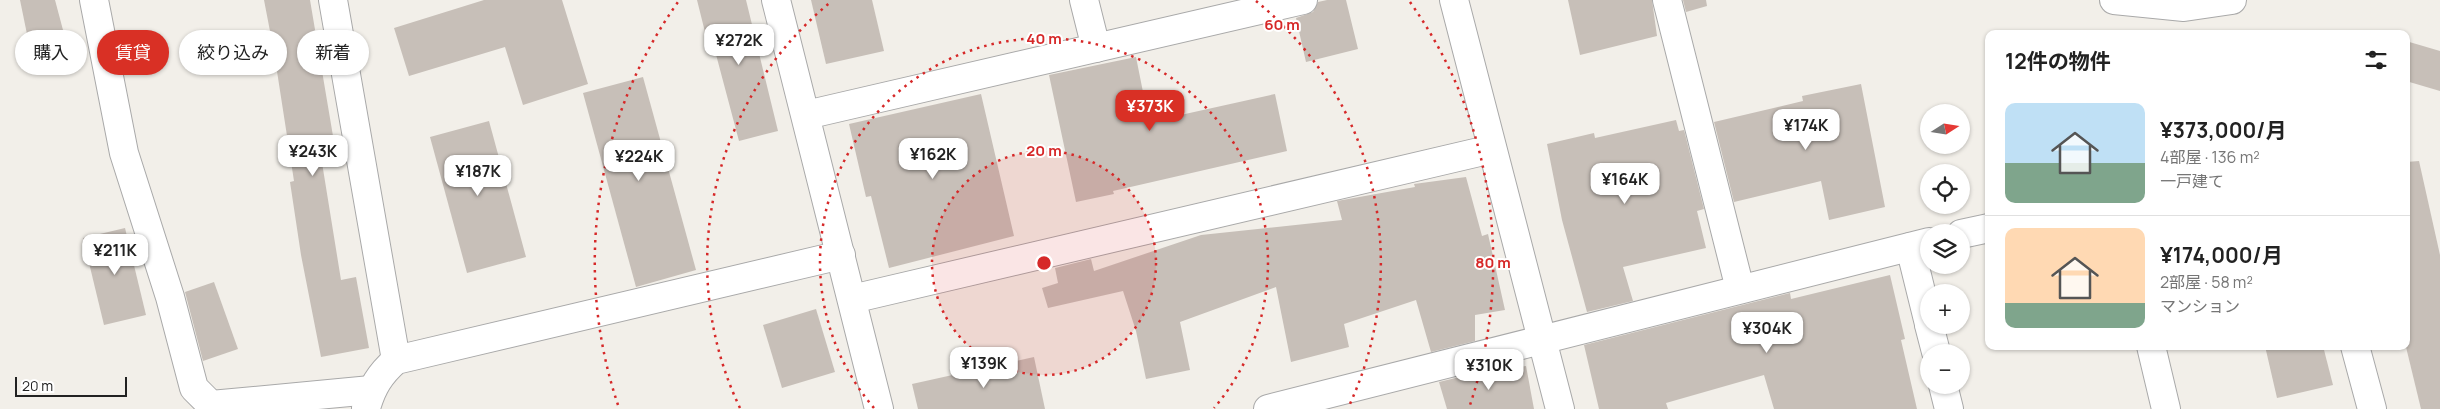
<!DOCTYPE html>
<html lang="ja">
<head>
<meta charset="utf-8">
<style>
	:root { --surface:#fff; --page:#f6f6f6; --text:#222; --muted:#767676; --line:#e0e0e0; --accent:#d93025 }
	body { margin:0; font-family:Manrope,"Noto Sans JP",sans-serif; background:var(--page); color:var(--text); height:100vh; display:flex; flex-direction:column; font-size:19px; white-space:nowrap }
	* { box-sizing:border-box; margin:0 }
	p { font-size:16px; color:var(--muted) }
	.icon { flex:none; width:28px; height:28px; fill:none; stroke:currentColor; stroke-width:2; stroke-linecap:round; stroke-linejoin:round }
	.map { position:relative; flex:1; overflow:hidden }
	.drawer { position:absolute; left:1985px; top:30px; width:425px; height:320px; display:flex; flex-direction:column; background:var(--surface); border-radius:10px; box-shadow:0 1px 4px #0004 }
	.drawer>* { flex:none }
	.guide { position:absolute; left:15px; top:30px; width:475px; height:45px; display:flex; gap:10px }
	.needle { width:32px; rotate:78deg }
	.buttons { position:absolute; left:1920px; top:104px; display:grid; gap:10px }
	.buttons a { display:grid; place-items:center; width:50px; height:50px; border-radius:50%; background:var(--surface); box-shadow:0 1px 4px #0004; font-size:25px }
	.scale { position:absolute; left:15px; bottom:12px; width:112px; box-sizing:border-box; padding-left:5px; border:2px solid #222; border-top:0; font-size:14px; line-height:18px; white-space:nowrap; color:#222; -webkit-text-stroke:4px #fff; paint-order:stroke }
	.price { position:absolute; translate:-50% -42px; padding:0 11px; border-radius:10px; background:#fff; color:#222; font-size:16px; line-height:32px; filter:drop-shadow(0 1px 2px #0008) }
	.price::after { content:''; position:absolute; left:50%; top:30px; width:15px; height:11px; margin-left:-8px; background:inherit; clip-path:polygon(0 0,100% 0,50% 100%) }
	.price.active { background:var(--accent); color:#fff }
	ul { padding:0; list-style:none }
	li { display:flex; align-items:center; gap:15px; height:125px; padding:0 20px }
	li+li { border-top:1px solid var(--line) }
	li span { display:grid; place-items:center; flex:none; width:140px; height:100px; border-radius:10px; color:#555 }
	li>.icon { margin-inline-start:auto }
	span .icon { width:60px; height:60px; fill:#fffc; stroke-width:1 }
	li b { font-size:21px }
	h2 { display:flex; justify-content:space-between; align-items:center; height:60px; padding:0 20px; font-size:21px }
	.pill { padding:0 18px; border-radius:22px; background:var(--surface); box-shadow:0 1px 4px #0004; font-size:18px; line-height:45px }
	.pill.active { background:var(--accent); color:#fff }
	.map>svg:first-child { display:block }
	.building { fill:#c7bfb8 }
	.lines { fill:none; stroke-linecap:round; stroke-linejoin:round }
	.minor-casing { stroke:#a9a9a9; stroke-width:30 }
	.minor { stroke:#fff; stroke-width:28 }
	.ring { fill:none; stroke:#d62828; stroke-width:2.5; stroke-dasharray:2.5 5 }
	.centre { fill:#d62828; stroke:#fff; stroke-width:2.5 }
	.ring-label { font-size:15px; text-anchor:middle; font-weight:bold; fill:#d62828; stroke:#fff; stroke-width:4; stroke-linejoin:round; paint-order:stroke }
</style>
</head>
<body>
<div class="map">
<svg width="2440" height="409" viewBox="0 0 2440 409">
	<rect width="100%" height="100%" fill="#f2efe9"/>
	<!-- building -->
	<g class="building">
		<path d="M20,0h35l8,30 -35,9z"/>
		<path d="M264,0h46l23,136 -15,2 23,142 15,-3 13,71 -48,9 -20,-102 -11,-73 4,-1 -20,-129z"/>
		<path d="M484,0h78l26,84 -65,21 -18,-58 -96,29 -15,-48z"/>
		<path d="M697,0h49l32,131 -39,10 -25,-94 -5,1z"/>
		<path d="M811,0h61l12,51 -58,13z"/>
		<path d="M1327,0h19l12,49 -52,13 -10,-44 17,-6 5,-10z"/>
		<path d="M1568,0h84l5,36 -77,19z"/>
		<path d="M1683,0h23l1,6 -21,6z"/>
		<path d="M2406,41l34,10v40l-34,-10z"/>
		<path d="M1136,57l13,65 126,-28 12,57 -174,40 1,3 -38,8 -27,-127z"/>
		<path d="M643,77l53,193 -60,17 -53,-194z"/>
		<path d="M1861,84l24,123 -56,13 -8,-39 -87,21 -20,-80 89,-21 -1,-5z"/>
		<path d="M981,94l33,142 -125,32 -18,-72 -5,1 -17,-73z"/>
		<path d="M1676,120l3,11 5,-1 20,79 -7,2 9,37 -83,19 10,34 -46,11 -25,-92 -15,-76 47,-11 1,5z"/>
		<path d="M489,121l37,136 -59,16 -37,-136z"/>
		<path d="M2419,161l21,94v154h-19l-15,-62v-185z"/>
		<path d="M1466,177l16,59 6,-2 17,76 -30,5v26l-44,11 -15,-52 -72,24 5,23 -58,15 -15,-75 -96,35 10,48 -44,9 -10,-48 -13,-40 -75,17 -6,-20 16,-5 -3,-15 36,-9 3,12 107,-36 141,-15 -5,-19 78,-14 -1,-3z"/>
		<path d="M125,228l21,87 -42,10 -21,-87z"/>
		<path d="M1890,275l15,64 -4,1 16,69h-143l-10,-34 -98,28 2,6h-69l-15,-64 206,-52 1,6z"/>
		<path d="M214,282l24,67 -35,12 -18,-69z"/>
		<path d="M816,309l19,63 -53,16 -19,-63z"/>
		<path d="M2265,346h58l10,39 -56,13z"/>
		<path d="M1034,357l11,52h-127l-6,-25z"/>
		<path d="M1526,366l8,43h-87l-8,-27 37,-9z"/>
	</g>
	<g class="lines">
		<!-- minor casing -->
		<g class="minor-casing">
			<g id="minor">
				<path d="M94,0l30,153 46,144 24,91 17,17 160,-15"/>
				<path d="M333,0l63,360"/>
				<path d="M776,0l103,409"/>
				<path d="M1084,0l12,48"/>
				<path d="M1454,0l106,409"/>
				<path d="M1667,0l73,289"/>
				<path d="M2114,0l70,7 48,-7"/>
				<path d="M806,115l497,-115"/>
				<path d="M1961,234l28,-6"/>
				<path d="M1910,247l19,77"/>
				<path d="M852,299l640,-150"/>
				<path d="M1929,325l7,27"/>
				<path d="M2151,346l15,63"/>
				<path d="M2355,346l17,63"/>
				<path d="M1943,385l6,24"/>
				<path d="M366,408c6,-21 14,-34 30,-48l445,-105"/>
				<path d="M1268,409l661,-167"/>
			</g>
		</g>
		<!-- minor -->
		<use href="#minor" class="minor"/>
	</g>
	<!-- distance rings -->
	<circle cx="1044" cy="263" r="112" fill="#d62828" fill-opacity=".12"/>
	<g class="ring">
		<circle cx="1044" cy="263" r="112"/>
		<path d="M874 408A224 224 0 1 1 1214 408"/>
		<path d="M740 408A337 337 0 0 1 832 1M1256 1A337 337 0 0 1 1348 408"/>
		<path d="M618 405A449 449 0 0 1 678 2M1410 2A449 449 0 0 1 1470 405"/>
	</g>
	<circle cx="1044" cy="263" r="8" class="centre"/>
	<g class="ring-label">
		<text x="1282" y="30">60 m</text>
		<text x="1044" y="44">40 m</text>
		<text x="1044" y="156">20 m</text>
		<text x="1493" y="268">80 m</text>
	</g>
</svg>
<div class="buttons">
<a><svg class="needle" viewBox="-14 -14 28 28"><path d="M0-13l5 13h-10z" fill="#e53935"/><path d="M0 13l5-13h-10z" fill="#767676"/></svg></a>
<a><svg class="icon" aria-label="locate" viewBox="0 0 24 24"><circle cx="12" cy="12" r="6"/><path d="M12 2v4M12 18v4M2 12h4M18 12h4"/></svg></a>
<a><svg class="icon" aria-label="layers" viewBox="0 0 24 24"><path d="M12 4l9 5-9 5-9-5zM3 14l9 5 9-5"/></svg></a>
<a>+</a>
<a>−</a>
</div>
<div class="scale">20 m</div>
<b class="price" style="left:739px;top:66px">¥272K</b>
<b class="price active" style="left:1150px;top:132px">¥373K</b>
<b class="price" style="left:1806px;top:151px">¥174K</b>
<b class="price" style="left:313px;top:177px">¥243K</b>
<b class="price" style="left:933px;top:180px">¥162K</b>
<b class="price" style="left:639px;top:182px">¥224K</b>
<b class="price" style="left:478px;top:197px">¥187K</b>
<b class="price" style="left:1625px;top:205px">¥164K</b>
<b class="price" style="left:115px;top:276px">¥211K</b>
<b class="price" style="left:1767px;top:354px">¥304K</b>
<b class="price" style="left:984px;top:389px">¥139K</b>
<b class="price" style="left:1489px;top:391px">¥310K</b>
<div class="guide">
<a class="pill">購入</a>
<a class="pill active">賃貸</a>
<a class="pill">絞り込み</a>
<a class="pill">新着</a>
</div>
<section class="drawer">
<h2>12件の物件<svg class="icon" aria-label="filters" viewBox="0 0 24 24"><path d="M4 7h16M4 17h16"/><circle cx="9" cy="7" r="2"/><circle cx="15" cy="17" r="2"/></svg></h2>
<ul>
<li><span style="background:linear-gradient(#bfe0f5 60%,#7fa58c 0)"><svg class="icon" aria-label="home" viewBox="0 0 24 24"><path d="M3 11l9-7 9 7M6 9v11h12V9"/></svg></span><div><b>¥373,000/月</b><p>4部屋 · 136 m²</p><p>一戸建て</p></div></li>
<li><span style="background:linear-gradient(#ffd9b3 75%,#7fa58c 0)"><svg class="icon" aria-label="home" viewBox="0 0 24 24"><path d="M3 11l9-7 9 7M6 9v11h12V9"/></svg></span><div><b>¥174,000/月</b><p>2部屋 · 58 m²</p><p>マンション</p></div></li>
</ul>
</section>
</div>
</body>
</html>
